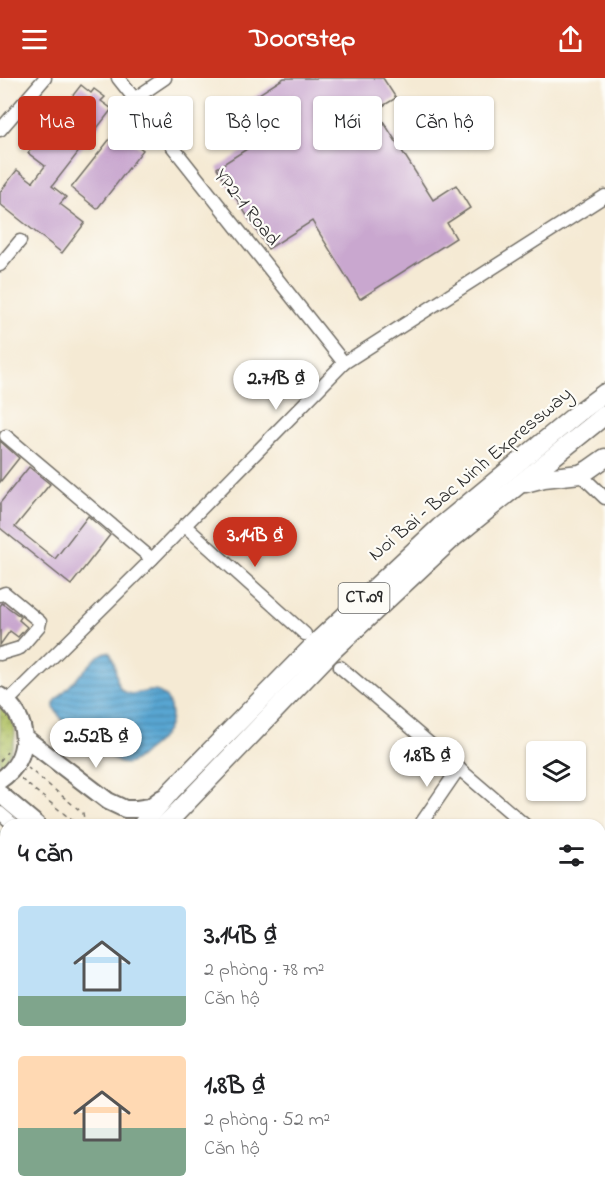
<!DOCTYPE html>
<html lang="vi">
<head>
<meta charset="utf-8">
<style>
	:root { --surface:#fff; --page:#f6f6f6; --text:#202124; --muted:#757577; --accent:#c8321e }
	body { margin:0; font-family:"Indie Flower",sans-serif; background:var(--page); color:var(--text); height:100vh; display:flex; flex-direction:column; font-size:22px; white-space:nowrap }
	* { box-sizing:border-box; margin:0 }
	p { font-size:20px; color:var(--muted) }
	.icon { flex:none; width:33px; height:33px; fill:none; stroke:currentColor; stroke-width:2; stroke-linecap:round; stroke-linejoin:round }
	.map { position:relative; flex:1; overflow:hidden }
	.drawer { position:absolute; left:0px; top:741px; width:606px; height:384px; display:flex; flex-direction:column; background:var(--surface); border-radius:18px 18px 0 0; box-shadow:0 2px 4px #0004 }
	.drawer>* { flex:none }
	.guide { position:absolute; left:18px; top:18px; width:570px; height:54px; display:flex; gap:12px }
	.fabs { position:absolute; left:526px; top:663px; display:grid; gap:12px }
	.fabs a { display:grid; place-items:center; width:60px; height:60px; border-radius:6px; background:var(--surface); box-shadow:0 2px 4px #0004; font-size:30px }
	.price { position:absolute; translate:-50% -51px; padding:0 14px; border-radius:21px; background:#fff; color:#222; font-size:20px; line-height:39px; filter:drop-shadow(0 2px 3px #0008) }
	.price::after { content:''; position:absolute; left:50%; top:36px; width:18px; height:14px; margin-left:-9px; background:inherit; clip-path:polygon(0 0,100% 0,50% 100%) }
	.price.on { background:var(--accent); color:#fff }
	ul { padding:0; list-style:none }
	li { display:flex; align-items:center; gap:18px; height:150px; padding:0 18px }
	li span { display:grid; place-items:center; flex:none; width:168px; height:120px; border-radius:6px; color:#555 }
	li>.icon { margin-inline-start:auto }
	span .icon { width:72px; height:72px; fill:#fffc; stroke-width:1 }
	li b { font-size:26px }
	h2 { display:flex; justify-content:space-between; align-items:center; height:72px; padding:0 18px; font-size:26px }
	.tag { padding:0 21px; border-radius:6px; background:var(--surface); box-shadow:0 2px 4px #0004; font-size:21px; line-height:54px }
	.tag.on { background:var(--accent); color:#fff }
	header { display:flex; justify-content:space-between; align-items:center; height:78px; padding:0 18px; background:var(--accent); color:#fff; font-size:27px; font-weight:700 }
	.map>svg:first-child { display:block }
	.green { fill:url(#green-dots); stroke:#6c7546; stroke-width:1.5 }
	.water { fill:url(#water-rules); stroke:#42687e; stroke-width:1.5 }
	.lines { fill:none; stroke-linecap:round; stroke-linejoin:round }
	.stream { stroke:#58a6d2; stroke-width:2 }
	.building { fill:#c9a7cf }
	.minor-casing { stroke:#726e66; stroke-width:15 }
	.major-casing { stroke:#726e66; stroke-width:20 }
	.highway-casing { stroke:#726e66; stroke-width:21 }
	.path { stroke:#726e66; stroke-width:1.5; stroke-dasharray:4.5 4.5; stroke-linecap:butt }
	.minor { stroke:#fff; stroke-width:12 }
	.major { stroke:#fff; stroke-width:16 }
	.highway { stroke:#fff; stroke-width:18 }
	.labels { text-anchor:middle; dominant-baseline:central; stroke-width:4.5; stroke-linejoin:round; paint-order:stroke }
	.shield { fill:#fdfcf7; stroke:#6a6a68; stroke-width:1.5 }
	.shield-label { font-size:18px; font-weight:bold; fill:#2b2b2b }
	.street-label { font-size:20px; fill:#2b2b2b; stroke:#fdfcf7 }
</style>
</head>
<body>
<header><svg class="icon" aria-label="menu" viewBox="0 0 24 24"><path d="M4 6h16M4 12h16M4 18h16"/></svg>Doorstep<svg class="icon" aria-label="share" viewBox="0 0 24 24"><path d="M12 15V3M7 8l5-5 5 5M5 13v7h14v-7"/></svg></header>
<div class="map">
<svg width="605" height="1125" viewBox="0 0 605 1125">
	<defs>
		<pattern id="green-dots" width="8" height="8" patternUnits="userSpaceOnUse" patternTransform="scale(1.5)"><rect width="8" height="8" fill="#aebf61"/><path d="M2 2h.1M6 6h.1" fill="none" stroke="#8e9b50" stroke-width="1.8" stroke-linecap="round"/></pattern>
		<pattern id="water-rules" width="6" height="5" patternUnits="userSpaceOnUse" patternTransform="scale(1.5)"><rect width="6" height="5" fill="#58a6d2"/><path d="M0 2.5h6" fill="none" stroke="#4987ab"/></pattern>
	</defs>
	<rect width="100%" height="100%" fill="#fdfcf7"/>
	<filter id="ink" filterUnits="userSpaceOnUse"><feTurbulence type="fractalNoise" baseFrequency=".0167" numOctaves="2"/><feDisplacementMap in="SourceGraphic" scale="12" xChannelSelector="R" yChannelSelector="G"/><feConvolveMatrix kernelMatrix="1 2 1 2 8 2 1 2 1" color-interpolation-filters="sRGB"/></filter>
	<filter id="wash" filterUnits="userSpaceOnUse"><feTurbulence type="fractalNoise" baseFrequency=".008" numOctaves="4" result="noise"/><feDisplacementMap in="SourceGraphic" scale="24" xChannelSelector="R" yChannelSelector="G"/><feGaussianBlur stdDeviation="1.35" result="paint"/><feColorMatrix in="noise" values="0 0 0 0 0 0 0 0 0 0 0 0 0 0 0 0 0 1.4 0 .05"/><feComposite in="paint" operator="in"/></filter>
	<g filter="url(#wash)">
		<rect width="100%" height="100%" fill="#f5ead4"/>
		<!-- green -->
		<path class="green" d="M0,625c3,4 7,8 10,12 10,17 4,38 -10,51z"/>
		<!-- water -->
		<path class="water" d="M106,574h3c9,9 5,32 13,38 12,12 34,-11 46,11 3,4 2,9 3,13 0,18 -12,27 -25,37 -8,7 -16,17 -28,11 -12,-6 -13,-20 -21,-30 -10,-5 -20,-1 -28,-5 -3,-2 -14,-16 -15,-20 -1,-4 1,-5 3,-8l41,-43z"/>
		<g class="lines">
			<!-- stream -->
			<path class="stream" d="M0,755l1,1"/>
		</g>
		<g id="blocks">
			<!-- building -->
			<g class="building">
				<path d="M284,0h99l13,20 -20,12 57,90 23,-15 14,23 -23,15 9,15 -96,61 -48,-78 -44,28 -51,-81 44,-28 -21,-34z"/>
				<path d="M81,7l10,8 3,-4 11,8 -4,4 11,8 -60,77 14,11 -6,7 25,19 -23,30 -62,-49v-12l17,-22 16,12 12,-16 -17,-13z"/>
				<path d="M117,52l9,7 3,-3 8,6 -3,3 9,7 -46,59 -26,-21z"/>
				<path d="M0,363l19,17 -19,24z"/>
				<path d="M29,389l21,17 -35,43 40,32 33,-43 22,19 -39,50 -71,-57v-25z"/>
				<path d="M2,525l19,14 -2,3 8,7 -9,10 -8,-6 -10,14v-39z"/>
			</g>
		</g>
	</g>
	<g filter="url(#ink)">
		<use href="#blocks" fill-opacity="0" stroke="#726e66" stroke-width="1.5"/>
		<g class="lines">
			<!-- minor casing -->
			<g class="minor-casing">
				<g id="minor">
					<path d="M118,0l226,285"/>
					<path d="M134,21l31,-21"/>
					<path d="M0,52l45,-52"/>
					<path d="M0,187l20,-24"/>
					<path d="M6,358l146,123"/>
					<path d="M580,396l25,24"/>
					<path d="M184,447l121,109"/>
					<path d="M0,517l5,-2 35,29 -1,4 -19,22 -20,6"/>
					<path d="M340,589l185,158"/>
					<path d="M7,624l145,-143 192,-196 261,-167"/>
					<path d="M0,735l14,12"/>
					<path d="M420,747l39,-57"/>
					<path d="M600,811l5,5"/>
					<path d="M600,840l5,-13"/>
					<path d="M600,920l5,3"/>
					<path d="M0,972l6,-7"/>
					<path d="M600,1072l5,3"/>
					<path d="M600,1101l5,3"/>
					<path d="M287,1119l21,6"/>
					<path d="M541,1119l11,6"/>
					<path d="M158,1125l4,-6"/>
					<path d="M506,1125l1,-6"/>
				</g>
			</g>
			<!-- major casing -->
			<g class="major-casing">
				<g id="major">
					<path d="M0,618c31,21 32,63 0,84"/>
					<path d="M24,659l84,64 17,8h12l13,-2 12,-9"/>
					<path d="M0,716l37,31"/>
				</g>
			</g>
			<!-- highway casing -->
			<g class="highway-casing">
				<g id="highway">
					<path d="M525,405l19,-5 36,-4 8,-4 17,-12"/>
					<path d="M142,747l30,-35 148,-151 120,-112 138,-114 27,-20"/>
					<path d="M165,747l167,-174 122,-114 151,-122"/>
					<path d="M0,922l6,-7"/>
					<path d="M0,950l6,-8"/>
				</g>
			</g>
			<!-- path -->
			<g class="path">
				<path d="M0,683l7,-9"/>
				<path d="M21,701l52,42 7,1 4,-3 -1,-6 -55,-45"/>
			</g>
			<!-- minor -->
			<use href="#minor" class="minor"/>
			<!-- major -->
			<use href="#major" class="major"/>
			<!-- highway -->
			<use href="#highway" class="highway"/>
		</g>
	</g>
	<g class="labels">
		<!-- shield labels -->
		<rect class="shield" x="338.5" y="505" width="51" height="30" rx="4.5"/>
		<g class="shield-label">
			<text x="364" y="520">CT.09</text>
		</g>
		<!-- street labels -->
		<g class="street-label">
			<text transform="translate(246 130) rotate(51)">YP2-1 Road</text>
			<text transform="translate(471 397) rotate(-40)">Noi Bai – Bac Ninh Expressway</text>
		</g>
	</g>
</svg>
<div class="fabs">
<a><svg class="icon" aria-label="layers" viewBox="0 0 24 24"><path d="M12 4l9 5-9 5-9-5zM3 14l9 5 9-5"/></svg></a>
</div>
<b class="price" style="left:276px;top:333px">2.71B ₫</b>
<b class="price on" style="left:255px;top:490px">3.14B ₫</b>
<b class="price" style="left:96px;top:691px">2.52B ₫</b>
<b class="price" style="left:427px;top:710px">1.8B ₫</b>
<div class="guide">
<a class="tag on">Mua</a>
<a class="tag">Thuê</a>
<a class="tag">Bộ lọc</a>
<a class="tag">Mới</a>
<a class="tag">Căn hộ</a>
</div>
<section class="drawer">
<h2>4 căn<svg class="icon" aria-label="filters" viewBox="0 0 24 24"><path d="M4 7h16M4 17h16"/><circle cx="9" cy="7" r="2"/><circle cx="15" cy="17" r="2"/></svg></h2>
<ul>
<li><span style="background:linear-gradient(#bfe0f5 75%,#7fa58c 0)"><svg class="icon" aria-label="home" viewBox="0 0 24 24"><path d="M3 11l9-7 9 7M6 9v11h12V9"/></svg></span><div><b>3.14B ₫</b><p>2 phòng · 78 m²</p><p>Căn hộ</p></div></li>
<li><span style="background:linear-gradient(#ffd9b3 60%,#7fa58c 0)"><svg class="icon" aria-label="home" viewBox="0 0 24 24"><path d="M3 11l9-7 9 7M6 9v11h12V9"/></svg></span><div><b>1.8B ₫</b><p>2 phòng · 52 m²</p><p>Căn hộ</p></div></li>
</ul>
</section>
</div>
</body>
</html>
